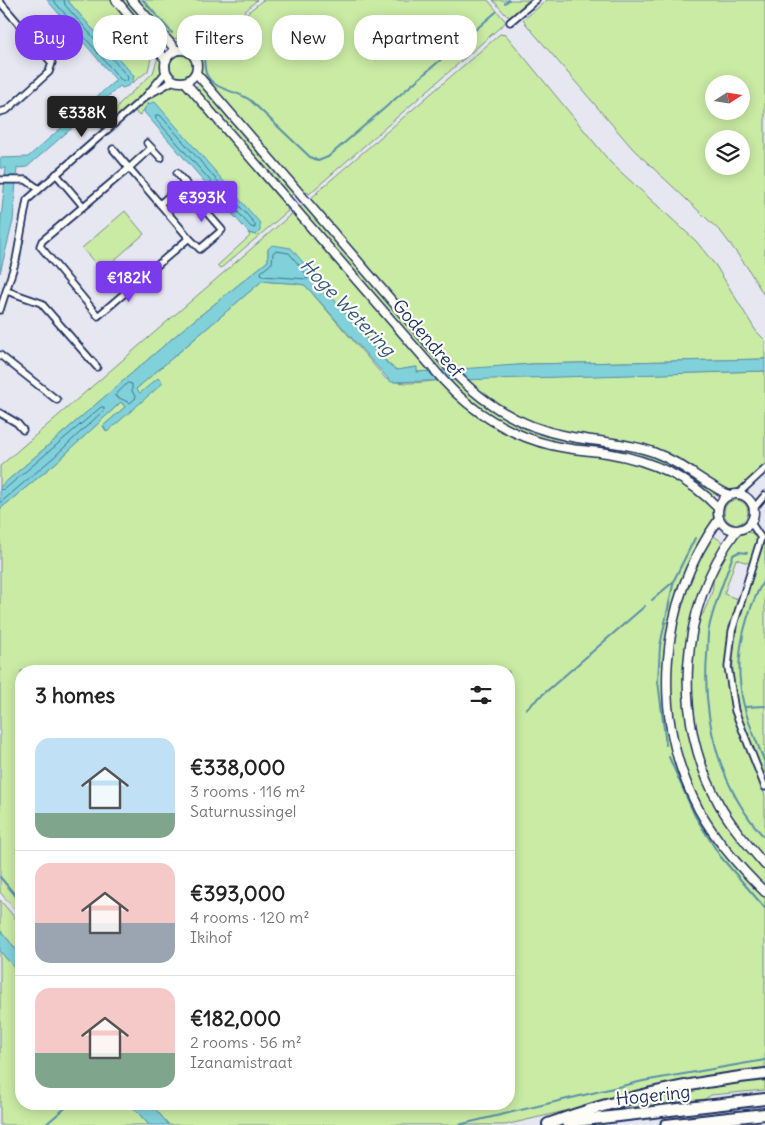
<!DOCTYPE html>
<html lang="en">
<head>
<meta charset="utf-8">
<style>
	:root { --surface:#fff; --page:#f2f2f2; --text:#222; --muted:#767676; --line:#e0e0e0; --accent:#7c3aed }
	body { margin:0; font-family:Delius,sans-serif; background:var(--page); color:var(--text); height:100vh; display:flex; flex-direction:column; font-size:19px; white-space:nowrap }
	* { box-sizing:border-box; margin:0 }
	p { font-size:16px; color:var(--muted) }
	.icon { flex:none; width:28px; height:28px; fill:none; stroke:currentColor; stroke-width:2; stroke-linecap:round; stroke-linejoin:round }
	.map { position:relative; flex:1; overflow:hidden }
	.side { position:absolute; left:15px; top:665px; width:500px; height:445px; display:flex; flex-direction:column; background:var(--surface); border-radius:20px; box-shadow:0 2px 12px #0003 }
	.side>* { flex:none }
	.hud { position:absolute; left:15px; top:15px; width:500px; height:45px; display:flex; gap:10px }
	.needle { width:32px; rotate:78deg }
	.controls { position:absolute; left:705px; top:75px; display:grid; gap:10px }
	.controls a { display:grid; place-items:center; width:45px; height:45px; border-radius:50%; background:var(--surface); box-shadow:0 2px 12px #0003; font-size:25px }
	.price { position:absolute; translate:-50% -42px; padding:0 11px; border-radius:5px; background:var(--accent); color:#fff; font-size:16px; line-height:32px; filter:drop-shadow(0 1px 2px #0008) }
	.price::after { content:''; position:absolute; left:50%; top:30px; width:15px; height:11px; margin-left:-8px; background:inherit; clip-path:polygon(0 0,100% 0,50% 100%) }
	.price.current { background:#222; color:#fff }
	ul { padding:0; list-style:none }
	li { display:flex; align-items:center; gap:15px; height:125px; padding:0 20px }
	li+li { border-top:1px solid var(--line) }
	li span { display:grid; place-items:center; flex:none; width:140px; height:100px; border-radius:15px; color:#555 }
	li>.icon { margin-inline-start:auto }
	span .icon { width:60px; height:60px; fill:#fffc; stroke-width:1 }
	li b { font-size:21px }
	h2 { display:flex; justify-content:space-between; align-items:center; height:60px; padding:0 20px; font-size:21px }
	.pill { padding:0 18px; border-radius:20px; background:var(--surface); box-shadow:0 2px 12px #0003; font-size:18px; line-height:45px }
	.pill.current { background:var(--accent); color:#fff }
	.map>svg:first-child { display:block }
	.green { fill:#c9eba4; stroke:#728d81; fill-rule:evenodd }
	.water { fill:#80d1da; stroke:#5890a8 }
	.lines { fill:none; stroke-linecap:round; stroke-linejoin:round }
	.shore { stroke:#437090; stroke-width:1 }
	.stream { stroke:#5890a8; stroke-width:2 }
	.street-casing { stroke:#1b2f5e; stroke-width:9 }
	.secondary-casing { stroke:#1b2f5e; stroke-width:11 }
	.highway-casing { stroke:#1b2f5e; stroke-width:14 }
	.street { stroke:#fdfcf7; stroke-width:5.5 }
	.secondary { stroke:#fdfcf7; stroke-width:8 }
	.highway { stroke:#fdfcf7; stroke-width:10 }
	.labels { text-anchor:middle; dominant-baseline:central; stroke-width:4.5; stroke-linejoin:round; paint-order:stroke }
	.street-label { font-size:18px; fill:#1b2f5e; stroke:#fdfcf7 }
	.water-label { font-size:19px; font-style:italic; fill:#34587d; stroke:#fdfcf7 }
</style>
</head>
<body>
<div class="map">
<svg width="765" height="1125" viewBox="0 0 765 1125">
	<rect width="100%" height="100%" fill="#e7e7f2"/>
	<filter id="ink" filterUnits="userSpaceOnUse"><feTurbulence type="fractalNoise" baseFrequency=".02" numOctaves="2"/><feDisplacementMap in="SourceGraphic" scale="10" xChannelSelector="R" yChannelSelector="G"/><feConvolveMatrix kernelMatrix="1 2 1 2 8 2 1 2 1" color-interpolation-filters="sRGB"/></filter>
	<g filter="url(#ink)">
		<!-- green -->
		<g class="green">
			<path d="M67,0h46l42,49 -3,5 -4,17 -16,12 2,-7z"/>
			<path d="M118,0h11l33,39 -6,5z"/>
			<path d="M134,0h123c-11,10 -40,40 -53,42 -12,2 -22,-7 -35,-2z"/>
			<path d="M263,0h225l18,22 -197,172 -2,-2 -4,4 -104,-124c3,-29 -15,-18 -26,-30 13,-3 24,6 36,2z"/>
			<path d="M493,0h39l-21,18 -6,-4z"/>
			<path d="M547,0h218v297l-18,-30 -25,-34 -89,-84 -107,-125 -3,-4zM714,84h27v27h-27zM714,139h27v27h-27z"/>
			<path d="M500,34l6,1 105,128 85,78 20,25 40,65 9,9v19l-234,5 -75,7 -148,-170 9,-8 1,1 -1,-2z"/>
			<path d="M159,54c3,6 4,13 2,19 -5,14 -47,47 -60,58v-4l13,-12 6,-12 33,-30z"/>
			<circle cx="181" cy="66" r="11"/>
			<path d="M201,83l95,111 -2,-1 -4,4 1,2 -97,-111z"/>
			<path d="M177,85l10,3 104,118 -4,3 1,2 -67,57 -4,-2 33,-30 -2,-3 8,2 -107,-132 -10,13 -5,-6 32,-23z"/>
			<path d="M304,204l145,167h-10l-140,-162z"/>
			<path d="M125,211l19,23 -42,37 -20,-23z"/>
			<path d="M295,211l138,160 -16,1 -1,-5 -19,3 -5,-2 -44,-53 -80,-66v12l-86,69 -182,157v-21z"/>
			<path d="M262,281c15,2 29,1 43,4l81,94c15,7 38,3 55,1l65,50 138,34 41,19 28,24v12l-44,108 -5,40 1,30 29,109 71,88v178l-174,33 -86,20h-336l-18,-21h358v-433h-488v246l-21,-25v-383l58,-48 63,-59 4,5 -22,19 4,6 24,-22 8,-17 -3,-4z"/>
			<path d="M765,371v95c-12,11 -22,26 -39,24l-62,-36 -112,-23 -46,-19 -42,-33z"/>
			<path d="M456,379l55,40 104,25 47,14 56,34 -6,6 -53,-32 -114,-24 -44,-19 -26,-17 -29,-26z"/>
			<circle cx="736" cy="512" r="12"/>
			<path d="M749,532l8,3 2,6 -8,23 -15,-5 -12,35 16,6 -13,62 16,75 22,59v66c-12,-16 -28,-32 -38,-49 -32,-58 -51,-135 -25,-199h1c3,-8 10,-21 10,-29 0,-18 15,-50 36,-53z"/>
			<path d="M711,534l13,9 -15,28 -24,106 23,109 57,82v20c-14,-15 -32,-31 -44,-48 -51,-74 -68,-173 -34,-258 7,-16 16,-32 24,-48z"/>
			<path d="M765,540v240c-12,-30 -27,-62 -31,-95 -7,-49 16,-99 31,-145z"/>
			<path d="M0,900l21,25v30l-21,-25z"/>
			<path d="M0,951l21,25v128h109l19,21h-149z"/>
			<path d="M765,1077v13l-54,5 -6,4 -108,12 56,-16z"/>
		</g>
		<!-- water -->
		<g class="water">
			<path d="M47,0h20l67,76c-2,8 -4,10 -12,12l-2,-2 -93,81 -10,1 -4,53 -13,52v-43l6,-62h-6v-10l28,-1 88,-77z"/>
			<path d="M155,102l105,121v8l-4,4 -7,-2 -105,-121c1,-7 5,-9 11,-10z"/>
			<path d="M272,245l19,3 96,115 10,7 20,-3v5l114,-8 234,-5v12l-374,11 -86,-97c-14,-3 -28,-2 -43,-4l-126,108 4,4 18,-15 5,5 -56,49 -4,-6 22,-19 -4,-5 -63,59 -58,48v-22l182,-157 86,-69v-12z"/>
			<path d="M0,930l21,25v21l-21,-25z"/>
			<path d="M130,1104h21l18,21h-20z"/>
		</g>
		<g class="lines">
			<!-- shore -->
			<g class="shore">
				<path d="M53,0l68,80 6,1 1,-4 -63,-72 -1,-5"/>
				<path d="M156,115h4l95,109v4l-4,-1 -95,-108z"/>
				<path d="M276,251l13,2 19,23v3l-46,-3 -1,-4 11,-9 1,-10z"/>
				<path d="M128,383l4,1v7l4,7 -6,5 -15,-7z"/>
				<path d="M0,490l5,-1 96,-82h3v3l-50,47 -54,46"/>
			</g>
			<!-- stream -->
			<g class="stream">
				<path d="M143,0l29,33"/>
				<path d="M505,3l4,-3"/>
				<path d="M203,53c2,7 1,14 3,20 7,18 31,17 44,27l60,57 8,4 10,-4 168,-145"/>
				<path d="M747,553l-8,-1 -6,3c-8,24 -19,49 -24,73 -2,8 -1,18 -2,27 -5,65 13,134 58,183"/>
				<path d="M765,578c-19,33 -30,74 -24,112 3,25 15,49 24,73"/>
				<path d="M652,600l21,-18"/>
				<path d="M745,707l20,-1"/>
				<path d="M526,709l119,-103"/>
				<path d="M666,745l-8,-64 2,-35 14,-66 21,-42"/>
				<path d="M669,757l26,59 25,40 45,52"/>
				<path d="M0,877l21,25"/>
				<path d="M45,1125l25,-21"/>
				<path d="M458,1125l185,-44 122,-21"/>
			</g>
			<!-- street casing -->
			<g class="street-casing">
				<g id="street">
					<path d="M0,2l52,61 -3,9 -42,38 -7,2"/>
					<path d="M510,22l26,-22"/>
					<path d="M148,95l25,-14"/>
					<path d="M147,143l14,15"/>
					<path d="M113,149l16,19 22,-20"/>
					<path d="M129,168l60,70 -91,78 -58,-70 2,-5z"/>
					<path d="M177,173l13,16"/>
					<path d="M56,174l27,32"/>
					<path d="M0,180h26l13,9"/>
					<path d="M160,204l25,-22"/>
					<path d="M189,238l11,11 22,-19 -26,-30"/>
					<path d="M7,291l34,12 56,64"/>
					<path d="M0,310l16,-50 11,-60 119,-104 19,-23"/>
					<path d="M0,355l57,45"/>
					<path d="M0,413l17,10 6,7"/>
					<path d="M738,494l27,-25"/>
					<path d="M754,508l11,-13"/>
					<path d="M751,523l10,15 -29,93 -4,36 7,44 30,76"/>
				</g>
			</g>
			<!-- secondary casing -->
			<g class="secondary-casing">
				<g id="secondary">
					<path d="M116,0l50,60"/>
					<path d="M132,0l44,50"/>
					<circle cx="181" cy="66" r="16"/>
					<path d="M196,73l252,293c32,36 72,61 119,70 29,6 58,6 86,16 30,11 49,30 76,43"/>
					<path d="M185,82l259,299c28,31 66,54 107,64 18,5 37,5 56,8 42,7 82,24 111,55"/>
					<circle cx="736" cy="512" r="18"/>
					<path d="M719,519c-61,85 -69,198 -20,291 17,31 40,57 66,82"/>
					<path d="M736,531c-58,78 -64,188 -17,273 13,23 29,41 46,61"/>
				</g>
			</g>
			<!-- highway casing -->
			<g class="highway-casing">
				<g id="highway">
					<path d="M567,1122l198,-23"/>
					<path d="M548,1124c71,-26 142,-42 217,-50"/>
					<path d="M666,1125l99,-11"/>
				</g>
			</g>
			<!-- street -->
			<use href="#street" class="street"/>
			<!-- secondary -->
			<use href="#secondary" class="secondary"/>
			<!-- highway -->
			<use href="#highway" class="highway"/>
		</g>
	</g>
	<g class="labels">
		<!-- street labels -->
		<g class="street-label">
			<text transform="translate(428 338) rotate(49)">Godendreef</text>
			<text transform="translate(653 1095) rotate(-6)">Hogering</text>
		</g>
		<!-- water labels -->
		<g class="water-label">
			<text transform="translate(348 307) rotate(46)">Hoge Wetering</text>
		</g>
	</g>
</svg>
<div class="controls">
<a><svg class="needle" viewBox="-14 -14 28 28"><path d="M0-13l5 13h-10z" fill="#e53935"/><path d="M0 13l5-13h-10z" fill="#767676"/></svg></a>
<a><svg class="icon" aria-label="layers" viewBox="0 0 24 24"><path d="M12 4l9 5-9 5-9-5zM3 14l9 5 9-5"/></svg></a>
</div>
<b class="price current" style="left:82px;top:138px">€338K</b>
<b class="price" style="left:202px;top:223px">€393K</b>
<b class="price" style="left:129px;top:303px">€182K</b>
<div class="hud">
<a class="pill current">Buy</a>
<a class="pill">Rent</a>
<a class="pill">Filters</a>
<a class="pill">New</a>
<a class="pill">Apartment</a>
</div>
<section class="side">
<h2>3 homes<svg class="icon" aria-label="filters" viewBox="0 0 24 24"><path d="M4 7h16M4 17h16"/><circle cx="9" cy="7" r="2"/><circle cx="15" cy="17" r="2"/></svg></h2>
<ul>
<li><span style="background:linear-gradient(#bfe0f5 75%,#7fa58c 0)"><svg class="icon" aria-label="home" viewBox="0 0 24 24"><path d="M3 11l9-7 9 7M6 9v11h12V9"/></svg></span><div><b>€338,000</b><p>3 rooms · 116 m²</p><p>Saturnussingel</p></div></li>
<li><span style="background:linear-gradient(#f6c9c9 60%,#9aa5b1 0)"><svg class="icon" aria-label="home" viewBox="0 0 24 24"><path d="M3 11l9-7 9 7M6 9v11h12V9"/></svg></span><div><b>€393,000</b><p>4 rooms · 120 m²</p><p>Ikihof</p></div></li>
<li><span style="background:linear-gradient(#f6c9c9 65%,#7fa58c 0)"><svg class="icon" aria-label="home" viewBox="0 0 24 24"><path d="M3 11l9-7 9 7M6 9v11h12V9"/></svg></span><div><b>€182,000</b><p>2 rooms · 56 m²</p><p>Izanamistraat</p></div></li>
</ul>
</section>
</div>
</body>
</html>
